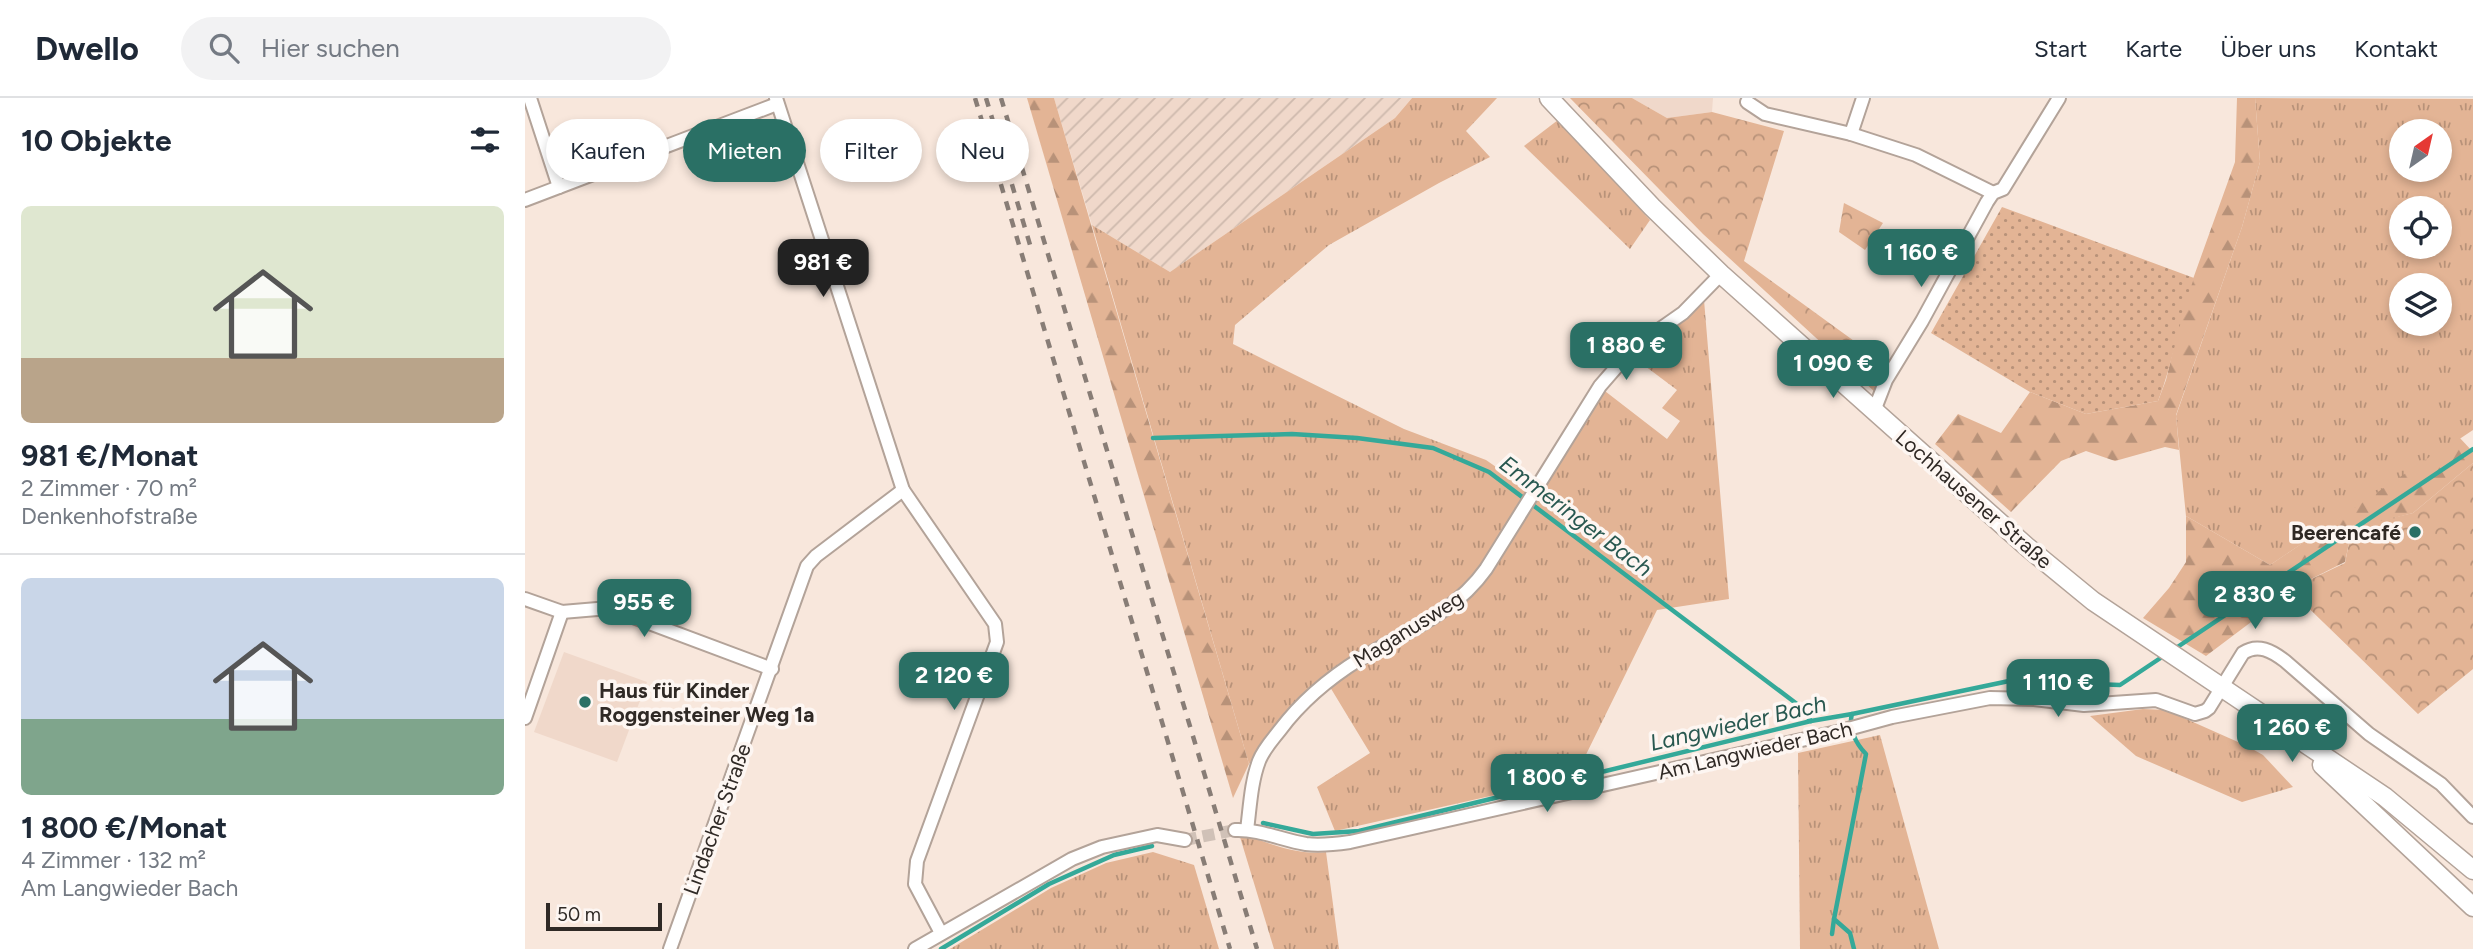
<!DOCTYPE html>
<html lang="de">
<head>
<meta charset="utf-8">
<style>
	:root { --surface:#fff; --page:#f2f2f3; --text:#1f2937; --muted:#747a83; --line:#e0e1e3; --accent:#2a7065 }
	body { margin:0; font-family:Figtree,sans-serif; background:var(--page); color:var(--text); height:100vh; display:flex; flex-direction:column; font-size:26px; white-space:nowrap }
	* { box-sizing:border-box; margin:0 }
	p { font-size:23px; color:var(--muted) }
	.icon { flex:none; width:38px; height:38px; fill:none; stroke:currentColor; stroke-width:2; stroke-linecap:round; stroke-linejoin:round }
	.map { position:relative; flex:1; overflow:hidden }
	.side { display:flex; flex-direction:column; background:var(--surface); width:525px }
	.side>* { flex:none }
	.hud { position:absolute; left:21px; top:21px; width:665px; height:63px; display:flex; gap:14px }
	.needle { width:46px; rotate:34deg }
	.controls { position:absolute; left:1864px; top:21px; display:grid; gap:14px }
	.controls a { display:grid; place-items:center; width:63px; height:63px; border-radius:50%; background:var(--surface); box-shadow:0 4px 10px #0003; font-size:35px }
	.scale { position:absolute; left:21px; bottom:18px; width:116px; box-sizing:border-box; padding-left:7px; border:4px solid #2f2925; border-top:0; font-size:19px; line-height:24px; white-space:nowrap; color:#2f2925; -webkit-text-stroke:5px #fdf6f2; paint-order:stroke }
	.price { position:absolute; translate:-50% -60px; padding:0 16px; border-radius:14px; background:var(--accent); color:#fff; font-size:23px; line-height:46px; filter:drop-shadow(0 2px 4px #0008) }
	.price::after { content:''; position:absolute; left:50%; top:42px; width:21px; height:16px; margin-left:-10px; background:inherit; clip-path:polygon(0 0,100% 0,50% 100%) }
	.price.current { background:#222; color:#fff }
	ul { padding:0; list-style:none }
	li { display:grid; align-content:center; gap:14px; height:371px; padding:0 21px }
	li+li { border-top:2px solid var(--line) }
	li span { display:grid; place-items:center; height:217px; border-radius:10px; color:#555 }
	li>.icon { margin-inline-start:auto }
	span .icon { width:126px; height:126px; fill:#fffc; stroke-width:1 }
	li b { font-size:30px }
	h2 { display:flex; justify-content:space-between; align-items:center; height:84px; padding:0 21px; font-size:30px }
	.tag { padding:0 24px; border-radius:32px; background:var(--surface); box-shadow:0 4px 10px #0003; font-size:24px; line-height:63px }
	.tag.current { background:var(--accent); color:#fff }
	header { display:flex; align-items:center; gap:42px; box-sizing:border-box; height:98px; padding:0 35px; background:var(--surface); border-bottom:2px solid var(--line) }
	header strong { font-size:33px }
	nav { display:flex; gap:38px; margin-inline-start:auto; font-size:24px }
	.search { width:490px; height:63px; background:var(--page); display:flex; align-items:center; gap:18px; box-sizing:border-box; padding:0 24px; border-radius:38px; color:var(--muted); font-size:26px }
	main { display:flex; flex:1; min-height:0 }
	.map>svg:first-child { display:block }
	.built { fill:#f0d8ca }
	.industrial { fill:url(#industrial-furrows) }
	.grass { fill:url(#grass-tufts); fill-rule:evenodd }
	.forest { fill:url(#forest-firs) }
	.park { fill:url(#park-crowns) }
	.garden { fill:url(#garden-dots) }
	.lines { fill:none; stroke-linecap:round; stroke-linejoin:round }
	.stream { stroke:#34a999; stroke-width:4.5 }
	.street-tunnel { stroke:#d0c1b7; stroke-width:12; stroke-dasharray:12 6; stroke-linecap:butt }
	.street-casing { stroke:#b3a399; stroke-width:16 }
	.secondary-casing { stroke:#b3a399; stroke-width:21 }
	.street { stroke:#fff; stroke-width:12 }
	.secondary { stroke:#fff; stroke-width:18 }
	.rail { stroke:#887d76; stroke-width:4.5; stroke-dasharray:9 9; stroke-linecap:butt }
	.poi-dot { fill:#2a7065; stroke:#fdf6f2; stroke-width:2.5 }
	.labels { text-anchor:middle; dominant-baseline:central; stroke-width:7; stroke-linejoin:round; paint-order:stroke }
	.street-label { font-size:21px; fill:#2f2925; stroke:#fdf6f2 }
	.poi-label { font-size:21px; font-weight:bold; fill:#2f2925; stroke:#fdf6f2; text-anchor:end }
	.water-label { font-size:23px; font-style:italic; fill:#285850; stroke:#fdf6f2 }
</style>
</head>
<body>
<header>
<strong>Dwello</strong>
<div class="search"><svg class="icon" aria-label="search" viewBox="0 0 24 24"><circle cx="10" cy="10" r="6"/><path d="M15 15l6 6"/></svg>Hier suchen</div>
<nav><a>Start</a><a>Karte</a><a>Über uns</a><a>Kontakt</a></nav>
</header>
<main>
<section class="side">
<h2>10 Objekte<svg class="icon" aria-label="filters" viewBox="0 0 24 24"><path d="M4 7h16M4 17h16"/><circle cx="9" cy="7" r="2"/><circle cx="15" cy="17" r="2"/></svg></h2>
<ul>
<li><span style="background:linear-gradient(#dfe7d0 70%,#b9a48a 0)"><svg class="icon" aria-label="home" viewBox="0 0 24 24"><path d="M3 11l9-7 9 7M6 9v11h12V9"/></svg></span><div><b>981 €/Monat</b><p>2 Zimmer · 70 m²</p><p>Denkenhofstraße</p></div></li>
<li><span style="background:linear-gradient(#c9d6e8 65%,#7fa58c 0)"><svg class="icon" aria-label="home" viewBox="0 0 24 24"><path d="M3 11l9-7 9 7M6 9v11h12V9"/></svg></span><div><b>1 800 €/Monat</b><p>4 Zimmer · 132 m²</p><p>Am Langwieder Bach</p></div></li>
</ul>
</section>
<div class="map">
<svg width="1948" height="851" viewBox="0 0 1948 851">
	<defs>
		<pattern id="industrial-furrows" width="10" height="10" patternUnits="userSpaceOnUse" patternTransform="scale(1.75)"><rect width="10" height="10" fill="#f0d8ca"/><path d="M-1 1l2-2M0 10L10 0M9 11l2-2" fill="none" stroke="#ceb9ad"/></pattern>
		<pattern id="grass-tufts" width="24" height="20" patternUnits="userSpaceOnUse" patternTransform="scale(1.75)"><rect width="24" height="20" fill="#e3b495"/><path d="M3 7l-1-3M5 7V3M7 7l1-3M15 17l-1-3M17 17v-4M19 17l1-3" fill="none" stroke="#b89279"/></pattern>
		<pattern id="forest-firs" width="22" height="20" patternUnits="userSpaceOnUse" patternTransform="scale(1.75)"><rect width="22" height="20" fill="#e3b495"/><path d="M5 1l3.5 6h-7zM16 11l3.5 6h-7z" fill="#b89279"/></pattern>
		<pattern id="park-crowns" width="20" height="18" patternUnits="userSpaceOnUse" patternTransform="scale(1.75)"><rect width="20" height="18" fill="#e3b495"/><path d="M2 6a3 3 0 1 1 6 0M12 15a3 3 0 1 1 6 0" fill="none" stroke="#b89279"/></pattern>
		<pattern id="garden-dots" width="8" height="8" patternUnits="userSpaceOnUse" patternTransform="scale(1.75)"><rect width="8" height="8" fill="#e3b495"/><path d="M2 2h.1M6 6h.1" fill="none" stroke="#b89279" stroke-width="1.8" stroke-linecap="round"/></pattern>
	</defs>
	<rect width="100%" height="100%" fill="#f8e7dc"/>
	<!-- built -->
	<g class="built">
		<path d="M1107,0h81l-1,14 -45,6z"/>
		<path d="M39,554l83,30 -30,80 -83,-30z"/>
	</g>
	<!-- industrial -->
	<path class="industrial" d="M529,0h358l-17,20 -225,154 -78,-47z"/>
	<!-- grass -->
	<g class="grass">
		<path d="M887,0h85l-31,33 24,26 -51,26 -110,62 -94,80 -2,19 171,85 82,31 46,32 -58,88 -20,20 -172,118 -33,46 -157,-539 78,47 225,-154z"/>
		<path d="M1730,0l218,1v331l-203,135 -84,-49 -10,-100 66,-189 18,-65zM1876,33h38v39h-38zM1876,110h38v39h-38zM1876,187h38v39h-38z"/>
		<path d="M1033,22l92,100 -20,29 -106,-103z"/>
		<path d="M1179,202l25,299 -72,11 -82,167 -240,54 -18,-44 53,-34 -40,-66 4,-6 130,-82 137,-211 66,51 13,-18 -18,-13 15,-18 -32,-24 12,-15 -9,-7z"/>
		<path d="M1618,611l23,1 81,36 16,9 30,32 -51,15 -106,-46 -46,-40z"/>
		<path d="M1355,637l59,214h-139l-2,-196z"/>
		<path d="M723,738c26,9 49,19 78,16l13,97h-65l-34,-112z"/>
		<path d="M628,754l41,13 25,84h-269l101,-61 55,-25z"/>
	</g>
	<!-- forest -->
	<g class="forest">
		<path d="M502,0h27l195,666 -16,34z"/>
		<path d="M1712,0h18l5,64 -18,65 -66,188 3,35 -14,-3 -50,14 -29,-10 -25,10 -50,51 -76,-68 23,-30 43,19 29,-41 56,22 72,-13 8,-21 18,-76 51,-142z"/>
		<path d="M1934,339l14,15v11l-60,50 -38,10 -26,20 -4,19 -42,21 -97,73 -63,-38 26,-30 17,-26v-46l84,49z"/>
	</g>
	<!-- park -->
	<g class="park">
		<path d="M1045,0h62l35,20 45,-6 72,19 -40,130 117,85 33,17 -18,30 -173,-159z"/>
		<path d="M1319,105l39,20 -18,27 -26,-18z"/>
		<path d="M1948,365v206l-55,45 -126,-122 11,-9 42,-20 4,-20 26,-21 38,-9z"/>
	</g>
	<!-- garden -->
	<path class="garden" d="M1477,109l192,71c-15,40 -20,83 -36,123l-72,13 -56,-22 -99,-59z"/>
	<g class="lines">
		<!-- stream -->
		<g class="stream">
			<path d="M628,340l139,-4 65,4 76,10 56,24 308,232 14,17"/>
			<path d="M1648,552l300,-201"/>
			<path d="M738,725l50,11 46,-3 452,-110 41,-7"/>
			<path d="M1307,836l2,-15"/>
			<path d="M416,851l108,-65 65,-29 38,-9"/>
			<path d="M1329,851l-4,-16 -16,-14 32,-165c-10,-10 -18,-26 -14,-40l157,-33 111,4 45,-30"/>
		</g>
		<!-- street-tunnel -->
		<path class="street-tunnel" d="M660,742l50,-10"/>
		<!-- street casing -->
		<g class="street-casing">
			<g id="street">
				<path d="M5,0l29,89"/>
				<path d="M251,0l127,392 92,134 2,18 -80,219 -2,23 26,49"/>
				<path d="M1222,4l18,12 86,20 65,21 77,38"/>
				<path d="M1326,36l12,-36"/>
				<path d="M0,102l252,-96"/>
				<path d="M1349,313l12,-31 36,-59 65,-119 6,-9 10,-4 56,-91"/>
				<path d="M0,501l37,13 47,-4 163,61"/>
				<path d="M0,620l37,-106"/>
				<path d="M710,732c24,-1 47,10 71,14 15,2 30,0 44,-2l487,-110 55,-15 98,-19 44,1 50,6 72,-5 39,14 10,-3 4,-3 34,-55c15,-10 29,-2 42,8l84,73 72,50 32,33"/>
				<path d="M722,732c3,-23 4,-48 12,-69 4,-11 14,-22 21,-31 21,-28 51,-53 80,-71 45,-27 94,-45 126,-90l114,-183 33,-38 50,-35 38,-39"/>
				<path d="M145,851l137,-383 9,-10 87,-66"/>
				<path d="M390,851l157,-90 30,-12 55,-12 28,5"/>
			</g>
		</g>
		<!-- secondary casing -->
		<g class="secondary-casing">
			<g id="secondary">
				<path d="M1024,0l103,109 69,67 305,272 67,55 292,196 88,73"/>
				<path d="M1797,667l151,142"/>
			</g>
		</g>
		<!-- street -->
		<use href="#street" class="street"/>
		<!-- secondary -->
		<use href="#secondary" class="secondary"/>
		<!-- rail -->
		<g class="rail">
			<path d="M450,0l255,851"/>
			<path d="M461,0l45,150"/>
			<path d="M476,0l256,851"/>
		</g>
	</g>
	<!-- markers -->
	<g class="poi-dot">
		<circle cx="1890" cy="434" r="7"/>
		<circle cx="60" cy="604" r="7"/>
	</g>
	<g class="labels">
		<!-- street labels -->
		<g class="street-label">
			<text transform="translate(1449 401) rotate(41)">Lochhausener Straße</text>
			<text transform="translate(883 531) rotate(-32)">Maganusweg</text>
			<text transform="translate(1230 652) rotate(-13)">Am Langwieder Bach</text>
			<text transform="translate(192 721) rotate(-70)">Lindacher Straße</text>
		</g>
		<!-- poi labels -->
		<g class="poi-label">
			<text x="1876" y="434">Beerencafé</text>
			<text x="74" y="592" text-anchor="start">Haus für Kinder<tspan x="74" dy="24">Roggensteiner Weg 1a</tspan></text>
		</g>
		<!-- water labels -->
		<g class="water-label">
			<text transform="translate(1051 418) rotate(37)">Emmeringer Bach</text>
			<text transform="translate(1213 625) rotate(-13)">Langwieder Bach</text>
		</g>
	</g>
</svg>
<div class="controls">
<a><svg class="needle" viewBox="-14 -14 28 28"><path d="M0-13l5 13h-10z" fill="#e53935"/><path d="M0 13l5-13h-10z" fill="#747a83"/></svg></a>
<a><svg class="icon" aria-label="locate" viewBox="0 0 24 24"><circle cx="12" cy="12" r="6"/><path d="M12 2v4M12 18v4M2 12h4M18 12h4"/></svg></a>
<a><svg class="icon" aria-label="layers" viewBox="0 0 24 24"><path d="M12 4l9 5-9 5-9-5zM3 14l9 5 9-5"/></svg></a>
</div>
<div class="scale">50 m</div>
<b class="price" style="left:1396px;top:191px">1 160 €</b>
<b class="price current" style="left:298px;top:201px">981 €</b>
<b class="price" style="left:1101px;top:284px">1 880 €</b>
<b class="price" style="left:1308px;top:302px">1 090 €</b>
<b class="price" style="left:1730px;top:533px">2 830 €</b>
<b class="price" style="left:119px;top:541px">955 €</b>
<b class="price" style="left:429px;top:614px">2 120 €</b>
<b class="price" style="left:1533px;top:621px">1 110 €</b>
<b class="price" style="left:1767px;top:666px">1 260 €</b>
<b class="price" style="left:1022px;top:716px">1 800 €</b>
<div class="hud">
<a class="tag">Kaufen</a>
<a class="tag current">Mieten</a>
<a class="tag">Filter</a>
<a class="tag">Neu</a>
</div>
</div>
</main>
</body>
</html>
